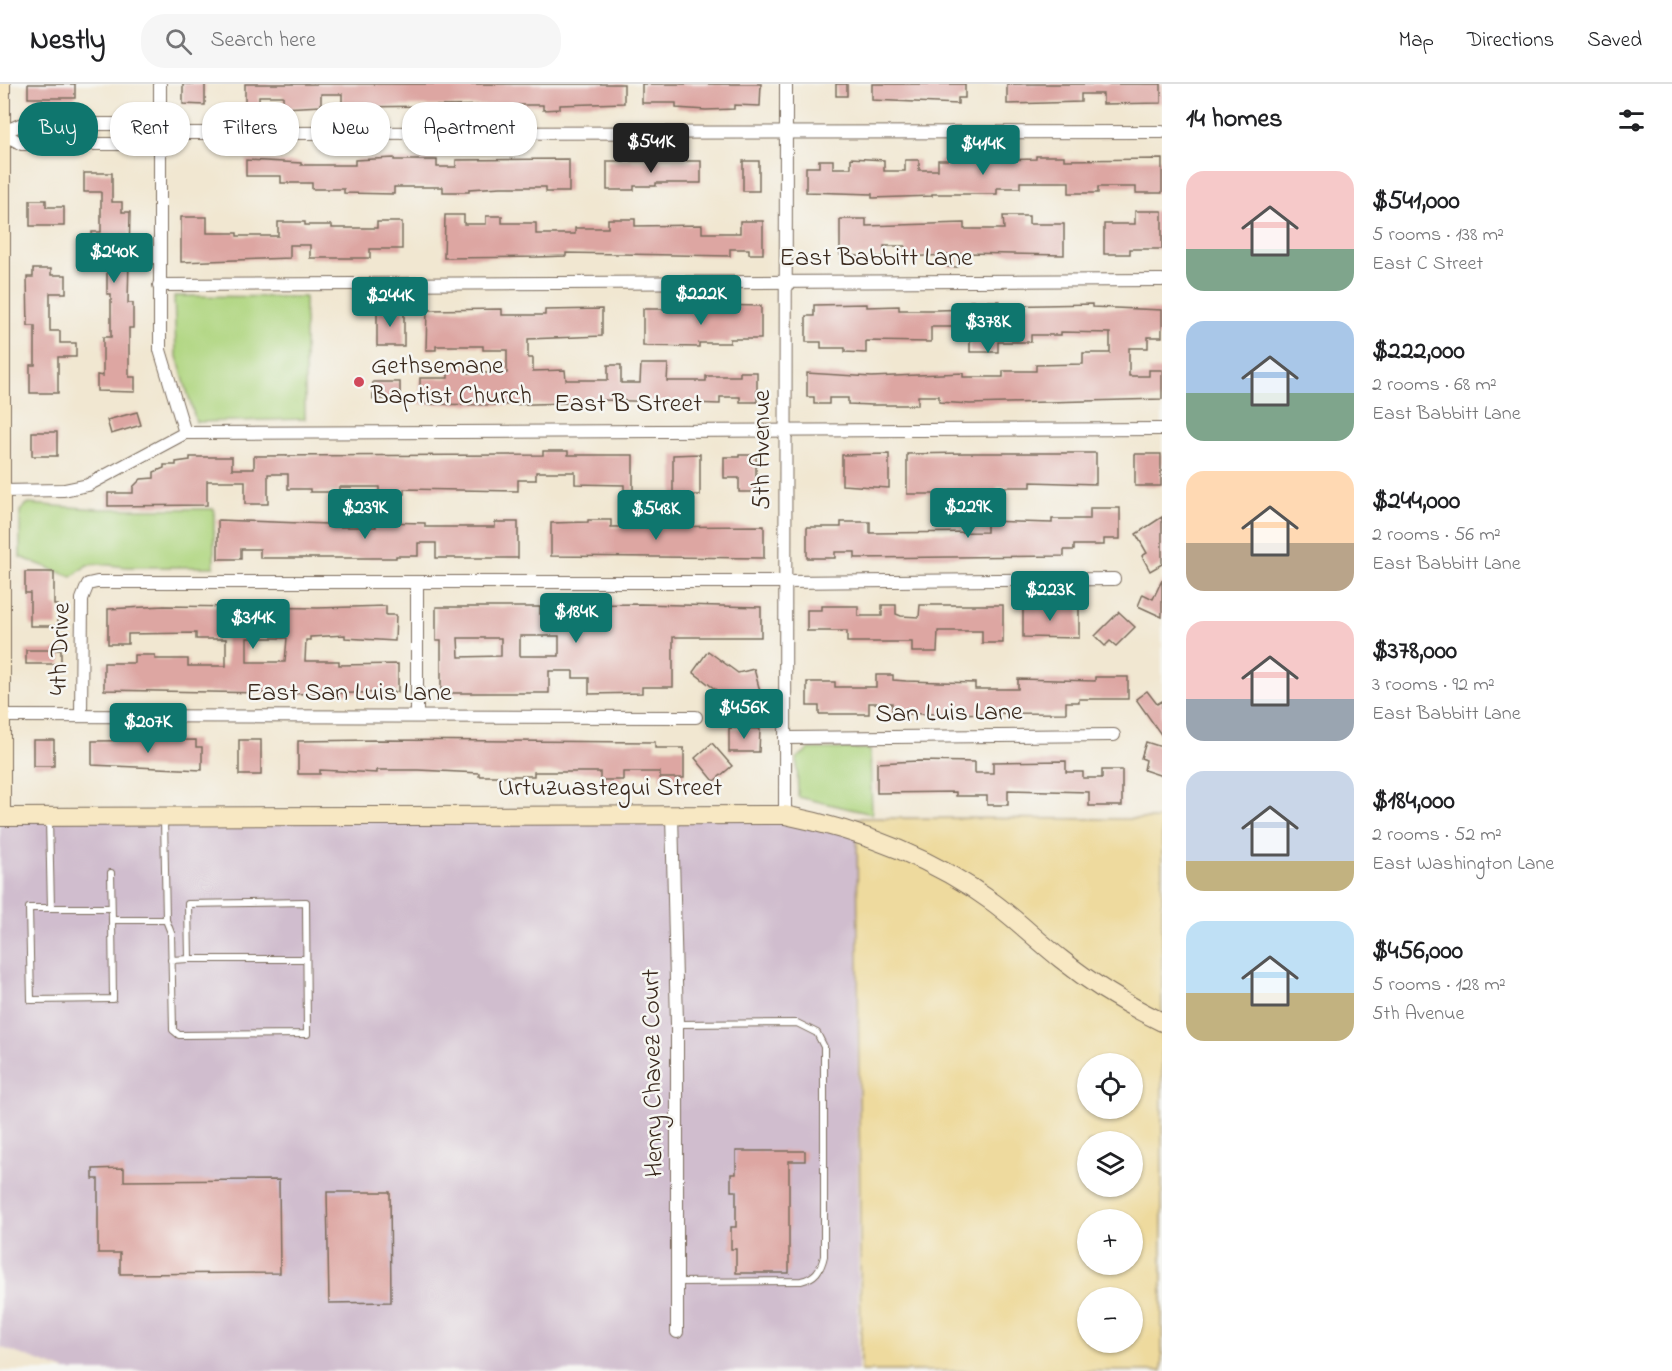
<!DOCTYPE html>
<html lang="en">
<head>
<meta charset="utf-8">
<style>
	:root { --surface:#fff; --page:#f6f6f6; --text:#202124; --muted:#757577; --line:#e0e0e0; --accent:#0f766e }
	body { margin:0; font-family:"Indie Flower",sans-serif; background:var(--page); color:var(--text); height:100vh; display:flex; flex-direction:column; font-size:22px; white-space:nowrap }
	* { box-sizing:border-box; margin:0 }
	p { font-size:20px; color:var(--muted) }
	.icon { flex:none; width:33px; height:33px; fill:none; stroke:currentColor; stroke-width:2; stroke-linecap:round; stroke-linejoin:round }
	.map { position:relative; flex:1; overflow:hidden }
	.panel { display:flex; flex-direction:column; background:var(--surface); width:510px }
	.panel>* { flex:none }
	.guide { position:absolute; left:18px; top:18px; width:570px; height:54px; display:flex; gap:12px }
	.tools { position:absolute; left:1077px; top:969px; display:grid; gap:12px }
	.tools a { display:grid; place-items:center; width:66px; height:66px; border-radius:50%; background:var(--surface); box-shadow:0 2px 4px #0004; font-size:30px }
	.price { position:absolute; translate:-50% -51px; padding:0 14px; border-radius:6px; background:var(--accent); color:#fff; font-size:20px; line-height:39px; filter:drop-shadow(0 2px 3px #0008) }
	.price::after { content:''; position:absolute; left:50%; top:36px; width:18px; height:14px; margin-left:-9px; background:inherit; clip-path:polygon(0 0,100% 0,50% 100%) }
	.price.selected { background:#222; color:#fff }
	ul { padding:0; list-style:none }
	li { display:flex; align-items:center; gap:18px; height:150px; padding:0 24px }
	li span { display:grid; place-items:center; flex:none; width:168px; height:120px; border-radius:18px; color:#555 }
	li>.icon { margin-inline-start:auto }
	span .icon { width:72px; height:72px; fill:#fffc; stroke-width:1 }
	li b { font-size:26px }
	h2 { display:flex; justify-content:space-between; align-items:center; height:72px; padding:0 24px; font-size:26px }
	.chip { padding:0 21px; border-radius:24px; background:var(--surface); box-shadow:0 2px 4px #0004; font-size:21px; line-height:54px }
	.chip.selected { background:var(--accent); color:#fff }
	header { display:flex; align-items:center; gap:36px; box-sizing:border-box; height:84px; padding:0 30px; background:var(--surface); border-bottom:2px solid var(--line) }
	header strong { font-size:28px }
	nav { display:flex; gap:33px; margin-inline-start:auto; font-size:21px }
	.search { width:420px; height:54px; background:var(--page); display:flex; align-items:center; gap:15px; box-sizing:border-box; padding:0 21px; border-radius:24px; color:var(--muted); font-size:22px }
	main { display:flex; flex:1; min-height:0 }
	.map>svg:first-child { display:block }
	.industrial { fill:#d0bdce }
	.green { fill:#afd57f; stroke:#75804e; stroke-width:1.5 }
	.sand { fill:#eeda9e; stroke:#94825e; stroke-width:1.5; fill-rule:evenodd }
	.building { fill:#dda6a2; fill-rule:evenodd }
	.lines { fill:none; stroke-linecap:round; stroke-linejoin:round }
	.lane-casing { stroke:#7b6c5d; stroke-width:8 }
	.street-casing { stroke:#7b6c5d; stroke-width:14 }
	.secondary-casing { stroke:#7b6c5d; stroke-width:20 }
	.lane { stroke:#fff; stroke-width:6 }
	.street { stroke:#fff; stroke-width:12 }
	.secondary { stroke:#f8e8c3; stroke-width:18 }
	.poi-dot { fill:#d1495b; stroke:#f6f6f2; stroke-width:2 }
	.labels { text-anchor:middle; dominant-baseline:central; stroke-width:5; stroke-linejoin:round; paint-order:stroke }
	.street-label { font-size:26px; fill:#3b2a1e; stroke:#f6f6f2 }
	.poi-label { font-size:26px; fill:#3b2a1e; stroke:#f6f6f2; text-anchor:start }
</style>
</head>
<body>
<header>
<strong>Nestly</strong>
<div class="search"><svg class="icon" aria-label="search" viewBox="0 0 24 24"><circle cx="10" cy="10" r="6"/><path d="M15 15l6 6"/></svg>Search here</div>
<nav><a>Map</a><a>Directions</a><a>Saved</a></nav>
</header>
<main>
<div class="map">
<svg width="1162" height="1287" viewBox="0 0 1162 1287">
	<rect width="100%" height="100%" fill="#f6f6f2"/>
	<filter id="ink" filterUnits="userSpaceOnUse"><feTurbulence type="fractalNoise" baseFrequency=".0167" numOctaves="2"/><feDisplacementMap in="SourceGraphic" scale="12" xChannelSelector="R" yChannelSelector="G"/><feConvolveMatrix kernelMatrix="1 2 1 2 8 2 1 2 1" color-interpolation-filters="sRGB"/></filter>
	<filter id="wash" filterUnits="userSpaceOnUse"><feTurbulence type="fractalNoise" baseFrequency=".008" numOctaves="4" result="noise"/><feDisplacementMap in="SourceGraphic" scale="24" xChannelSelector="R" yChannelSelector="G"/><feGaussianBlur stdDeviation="1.35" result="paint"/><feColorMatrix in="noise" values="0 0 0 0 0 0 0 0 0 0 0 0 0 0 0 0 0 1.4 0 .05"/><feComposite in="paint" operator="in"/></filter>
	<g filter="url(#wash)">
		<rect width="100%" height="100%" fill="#f1e7d1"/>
		<!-- industrial -->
		<path class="industrial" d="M751,730l106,19 1,538h-792l-66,-24v-530z"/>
		<!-- green -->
		<g class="green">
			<path d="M174,212l131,1v122l-109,3 -20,-69z"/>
			<path d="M27,420l71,5h116v58h-87l-26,-3 -14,1 -15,12 -52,-20v-46z"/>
			<path d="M810,665h60l2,65 -74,-17 -1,-39z"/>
		</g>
		<!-- sand -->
		<path class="sand" d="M857,734l305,1v552h-301zM1088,980h44v44h-44zM1088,1058h44v44h-44zM1088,1136h44v44h-44zM1088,1214h44v44h-44z"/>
		<g id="blocks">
			<!-- building -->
			<g class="building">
				<rect x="28" y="0" width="47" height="14"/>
				<path d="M183,0h22v21l-22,-1z"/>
				<path d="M245,0h379v19l-64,2v4l-17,1v-5h-34l-152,2v10h-15v-23h-21v12l-38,2v-12h-24v10h-14z"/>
				<path d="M642,0h119l-1,22 -26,-1v4l-28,1 -30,-2v-5h-34z"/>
				<rect x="836" y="0" width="11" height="12"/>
				<path d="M872,0h93v14h-7v6l-86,-4z"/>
				<path d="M1007,0h154v19l-58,1v-10h-22v8l-74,2z"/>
				<path d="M1036,72h28v4l98,-1v34h-26v-6h-38v6h-29v-11h-49v6h-23v6h-65v2l-60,2v-4l-66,-2v-25h13v-7h14v8h18v-10l33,2v11h21v-11h14v10h19v-10h65l33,-1z"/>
				<path d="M394,74v2h43v7h19v-7l113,-1v33h-23v-5h-45l-32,2v3h-26v-5h-49v7l-50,-1v-4h-32v-6h-31v-7h-35v-16l55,3v2h54v-5z"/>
				<path d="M607,77h94v22h-45v3h-22v4h-27z"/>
				<rect x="743" y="77" width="16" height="30"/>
				<path d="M84,89h28v29h10v10h8l-2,91h5v25h-4v49h6v15l-38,-1v-16l6,1v-39h8v-43h-4v-36h-15v-26h9v-40h-17z"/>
				<path d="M30,116h16v7h18v19h-34z"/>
				<path d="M1135,127h27v38h-32v5h-26v-30h31z"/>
				<path d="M445,131h19v9h22v-8h16v7h34v11h39v-6h33v-9h27v7l67,-1v8h38v-12h23v33h-14v-5h-19v7l-164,-3v3l-30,1 -92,1z"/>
				<path d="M1003,132h26v8h35v31l-100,-2 -6,1v13h-10v-12l-43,2v-11h-21v11l-44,-2v-36h26v7l98,-3v6h40z"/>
				<path d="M181,133h26v16h30v3h41v-14h27v3h27v3h45v-6h25v27h-32v9h-60v-13h-20v13l-109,4z"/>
				<path d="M33,185h18v6h15v18h-16v38h10v12h16v14h-18v36h-28v-28h5v-39h-7l-1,-49h6z"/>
				<path d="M970,217h29v5l93,-2v3l70,3v27h-14v11h-19v28h20v-6h13v29l-192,5 -31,-2v-6h-21v9h-46l-24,-1v-6h-19v6h-15v-7h-7v-24l65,4 91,-4v4h40v-6h33v-6l47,-1v-11h27v-20l-49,-1v3h-30v7h-33v10h-28v-25h-39v15l-65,-1v12l-21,-1v-4h-24v-6h-15v-26h8v-11l53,-1v3l32,-1v4h39l32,-1z"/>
				<path d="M710,221l51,1v33h-31v4h-31v4l-56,-1v-37h67z"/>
				<path d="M502,225v6h43v-5l57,-1v27l-74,3v19h5v13l32,-1 1,10h42v-15h13v18h19l1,-19h27l-1,17h39v-5h34v-4h17v30h-17v-5h-20v7l-118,-4v2l-101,3 -81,-1v-26h28v-13h21v8h38v-23h-24v-4h-47v4h-10l1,-40z"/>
				<rect x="377" y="226" width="27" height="36"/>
				<rect x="373" y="298" width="27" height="17"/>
				<path d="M137,328l4,13 -30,9 -4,-14z"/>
				<rect x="32" y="348" width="25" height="24"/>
				<path d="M543,367h25v4h65v35h-9v-5l-49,-1v-12h-39v8h-18v11l-114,-2v5h-25v-7h-40v5h-29v-3h-22v-15h-20v30h-23v-23h-38v24l-99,1v-13h25v-6l8,-8 13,-1v-6l10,-4v-3h12v-3l14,-2v-3h42v12h22v-13l289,-1z"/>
				<path d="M964,369h132v31l-65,-2v5h-34v6h-8v8h-19v-7h-63v-40z"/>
				<path d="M700,370v41h-16l1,8h-12v-48z"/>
				<path d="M889,370v34l-47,-3v-30z"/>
				<rect x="1135" y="370" width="26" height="32"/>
				<path d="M739,371h17v37h-17v-14h-15v-21h15z"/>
				<path d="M1090,424h30v31h-16v6h-30v5h-10v6l-209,2v-6h-20v6h-28v-31h34v-5h29v11l117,-1v-11l65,2v-4h38z"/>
				<path d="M1162,433v47l-12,7 -8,-15 5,-3 -11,-19z"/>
				<path d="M218,436l109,4v3h49v-5l49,1v4h70v-5h23v36h-82v-15h-18v13h-22v2h-136v-9h-19v10h-23z"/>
				<path d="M588,436h23v7l153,-1v32l-213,-2v-33l37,-1z"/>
				<path d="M25,488h29v33h4v21h-28v-33h-5z"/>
				<path d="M1162,496v37l-24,-11 5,-12 10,5z"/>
				<path d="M641,520l120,3v30h-88v50h-31v6l-53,1v-16h-16v-7h-24v22h-108v-52h-5v-34h104v7h19v-9zM520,552h39v20h-39zM458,554h43v18l-42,1z"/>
				<path d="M1023,520h23v4h33v30l-56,-1z"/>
				<path d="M882,521h14v9l5,2 18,1 1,-12h83v38h-21v-12h-44l-1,21h-25v-10h-65v-11h-40v-21h15v-4h36v10h24z"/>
				<path d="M164,522l154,2 68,-2v9h10l-1,26 -50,-3v-3l-35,2v3h-4l-1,21h34v4l59,-1v28l-82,2 -212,-4v-27h30v-8h21v4h33v7h38v-27h-30v-6l-68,1v10h-20v-35zM247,554h40l-2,24h-38z"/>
				<path d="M1119,528l16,15 -19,19 -6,-5 -5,5 -10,-10z"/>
				<rect x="26" y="566" width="35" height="14"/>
				<path d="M708,567l30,22 16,-4 9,33 -38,9 -5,-18 -27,-21z"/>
				<path d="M876,591h17v5l13,1 69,2v6h43v-10l77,2v-4h33v22h-49v3h-13v11l-174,1v-11h-23v11h-50v-8h-12v-24h28v5h41z"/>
				<path d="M1147,607l10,13 5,-3v35l-26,-37z"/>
				<path d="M729,644l31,1 -1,23h-30z"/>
				<rect x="33" y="656" width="21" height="26"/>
				<path d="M196,656v7h6v23l-110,-5v-24z"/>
				<rect x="239" y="656" width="22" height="35"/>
				<path d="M377,656l278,2v6h29v30h-24v-6h-37v8h-23v-8h-66v4h-55v-3l-61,-3h-41v3l-57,-3v4h-22v-33z"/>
				<path d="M1146,658l16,5v29l-18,-6 2,-10 -5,-2z"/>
				<path d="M712,659l20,23 -18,15 -19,-23z"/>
				<path d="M918,677l57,1v11h18v-11l73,-1v11h17v6h19v-8h20v36h-33v-14l-81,-2v15h-21v-9h-31v-4l-79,1v-30z"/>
				<path d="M736,1067h69v10h-16v112h-53v-24h-5v-22h5v-36h-5v-17h5z"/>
				<path d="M124,1084v13l155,-1 1,93 -160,1v-21h-22v-74h-5v-10z"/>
				<path d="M327,1108h63l1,110 -62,1z"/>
			</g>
		</g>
	</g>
	<g filter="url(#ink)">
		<use href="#blocks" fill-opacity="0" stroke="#7b6c5d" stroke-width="1.5"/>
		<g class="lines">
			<!-- lane casing -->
			<g class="lane-casing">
				<g id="lane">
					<path d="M49,735l2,89"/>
					<path d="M164,735l2,101"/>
					<path d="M111,789l1,47 1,79 -82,1 -2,-92h82"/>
					<path d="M112,836h54l5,13 2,97 6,5 128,-1 -1,-132 -118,2 1,55 -18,1"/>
					<path d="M189,875h117"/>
					<path d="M677,940l120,-1 20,10 7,14v209c-3,14 -9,22 -23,25l-123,1"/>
				</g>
			</g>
			<!-- street casing -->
			<g class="street-casing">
				<g id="street">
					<path d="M160,0v266l25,83"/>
					<path d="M2,49l20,-9h111l26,9 1003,-1"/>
					<path d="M2,49l20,11h113l24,-11"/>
					<path d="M159,201l1003,-5"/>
					<path d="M2,407l62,-1 24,-5 97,-52 977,-4"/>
					<path d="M417,499v133"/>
					<path d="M2,632l694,1"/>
					<path d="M81,632l1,-117 6,-15 9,-2h688l329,-3"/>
					<path d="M785,654l329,-3"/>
					<path d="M672,730l5,210v308"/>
					<path d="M785,731l1,-731"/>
				</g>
			</g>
			<!-- secondary casing -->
			<g class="secondary-casing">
				<g id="secondary">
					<path d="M0,733l785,-2c74,15 148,43 209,88 24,18 44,38 67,56 31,25 66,46 101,63"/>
					<path d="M1,733v-733"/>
				</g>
			</g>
			<!-- lane -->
			<use href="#lane" class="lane"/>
			<!-- street -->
			<use href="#street" class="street"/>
			<!-- secondary -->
			<use href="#secondary" class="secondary"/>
		</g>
	</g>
	<!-- markers -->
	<circle class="poi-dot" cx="359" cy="298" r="6"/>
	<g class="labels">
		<!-- street labels -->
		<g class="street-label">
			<text x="876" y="175">East Babbitt Lane</text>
			<text x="628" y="321">East B Street</text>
			<text transform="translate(763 366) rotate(-90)">5th Avenue</text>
			<text transform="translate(61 565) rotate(-88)">4th Drive</text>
			<text x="349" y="610">East San Luis Lane</text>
			<text transform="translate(949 630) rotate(-1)">San Luis Lane</text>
			<text x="610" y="705">Urtuzuastegui Street</text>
			<text transform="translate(654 989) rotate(-91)">Henry Chavez Court</text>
		</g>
		<!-- poi labels -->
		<g class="poi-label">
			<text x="371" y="283">Gethsemane<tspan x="371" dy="30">Baptist Church</tspan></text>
		</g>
	</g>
</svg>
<div class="tools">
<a><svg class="icon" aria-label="locate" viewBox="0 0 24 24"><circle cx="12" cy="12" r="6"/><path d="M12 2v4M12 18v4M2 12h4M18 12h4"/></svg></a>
<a><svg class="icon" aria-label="layers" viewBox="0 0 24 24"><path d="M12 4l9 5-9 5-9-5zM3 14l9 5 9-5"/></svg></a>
<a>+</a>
<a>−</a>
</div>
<b class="price selected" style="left:651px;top:90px">$541K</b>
<b class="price" style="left:983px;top:92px">$414K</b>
<b class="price" style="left:114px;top:200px">$240K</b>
<b class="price" style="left:701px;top:242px">$222K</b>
<b class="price" style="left:390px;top:244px">$244K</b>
<b class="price" style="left:988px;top:270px">$378K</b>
<b class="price" style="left:968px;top:455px">$229K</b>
<b class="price" style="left:365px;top:456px">$239K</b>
<b class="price" style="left:656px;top:457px">$548K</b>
<b class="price" style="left:1050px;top:538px">$223K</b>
<b class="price" style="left:576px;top:560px">$184K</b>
<b class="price" style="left:253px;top:566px">$314K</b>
<b class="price" style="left:744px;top:656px">$456K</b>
<b class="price" style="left:148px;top:670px">$207K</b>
<div class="guide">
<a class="chip selected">Buy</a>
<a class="chip">Rent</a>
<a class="chip">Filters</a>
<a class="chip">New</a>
<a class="chip">Apartment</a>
</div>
</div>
<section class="panel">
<h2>14 homes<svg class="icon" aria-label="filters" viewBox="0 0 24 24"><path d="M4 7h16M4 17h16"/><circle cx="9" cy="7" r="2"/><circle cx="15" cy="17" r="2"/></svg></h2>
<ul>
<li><span style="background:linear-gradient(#f6c9c9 65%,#7fa58c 0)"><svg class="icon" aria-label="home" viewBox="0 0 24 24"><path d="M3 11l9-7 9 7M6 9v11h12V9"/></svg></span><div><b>$541,000</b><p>5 rooms · 138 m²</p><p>East C Street</p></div></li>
<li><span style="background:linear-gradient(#a9c7e8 60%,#7fa58c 0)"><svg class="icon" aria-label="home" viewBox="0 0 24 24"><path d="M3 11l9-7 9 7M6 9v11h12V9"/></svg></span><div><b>$222,000</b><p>2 rooms · 68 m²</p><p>East Babbitt Lane</p></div></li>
<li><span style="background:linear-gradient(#ffd9b3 60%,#b9a48a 0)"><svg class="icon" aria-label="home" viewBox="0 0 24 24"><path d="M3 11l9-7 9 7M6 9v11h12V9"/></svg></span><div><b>$244,000</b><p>2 rooms · 56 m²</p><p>East Babbitt Lane</p></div></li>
<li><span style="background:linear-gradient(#f6c9c9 65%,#9aa5b1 0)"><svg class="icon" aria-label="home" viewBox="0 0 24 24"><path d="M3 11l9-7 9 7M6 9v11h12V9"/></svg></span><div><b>$378,000</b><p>3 rooms · 92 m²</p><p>East Babbitt Lane</p></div></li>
<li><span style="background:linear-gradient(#c9d6e8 75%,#c2b280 0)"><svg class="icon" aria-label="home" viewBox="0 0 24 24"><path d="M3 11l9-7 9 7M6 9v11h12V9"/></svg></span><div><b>$184,000</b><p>2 rooms · 52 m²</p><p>East Washington Lane</p></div></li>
<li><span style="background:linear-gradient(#bfe0f5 60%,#c2b280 0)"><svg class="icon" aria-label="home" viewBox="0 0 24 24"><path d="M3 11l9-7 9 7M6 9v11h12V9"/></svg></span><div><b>$456,000</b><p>5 rooms · 128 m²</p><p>5th Avenue</p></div></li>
</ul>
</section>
</main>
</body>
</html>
